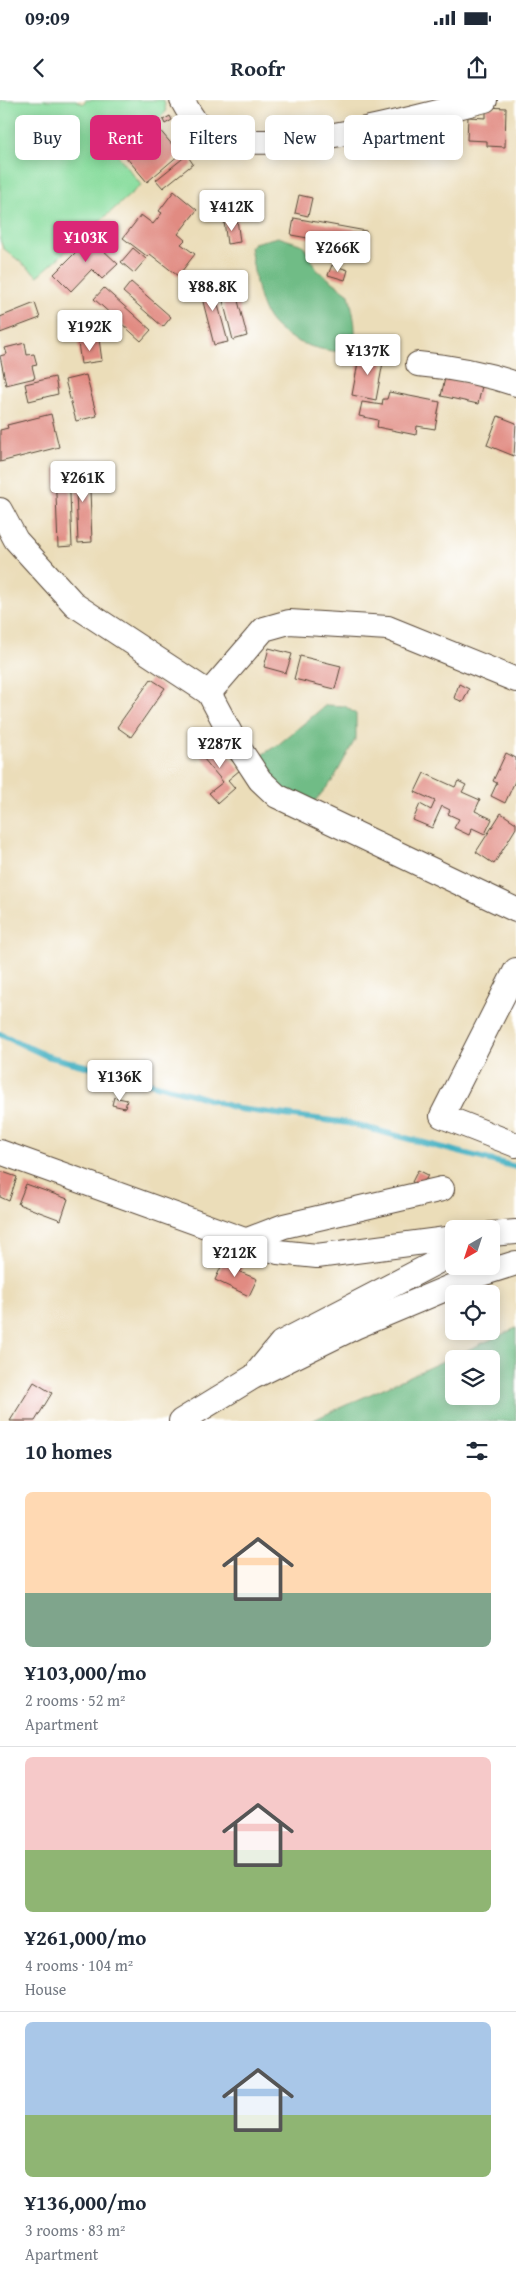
<!DOCTYPE html>
<html lang="en">
<head>
<meta charset="utf-8">
<style>
	:root { --surface:#fff; --page:#f6f6f7; --text:#1f2937; --muted:#747a83; --line:#e0e1e3; --accent:#db2777 }
	body { margin:0; font-family:"Gentium Book Plus",serif; background:var(--page); color:var(--text); height:100vh; display:flex; flex-direction:column; font-size:19px; white-space:nowrap }
	* { box-sizing:border-box; margin:0 }
	p { font-size:16px; color:var(--muted) }
	.icon { flex:none; width:28px; height:28px; fill:none; stroke:currentColor; stroke-width:2; stroke-linecap:round; stroke-linejoin:round }
	.map { position:relative; height:1321px; overflow:hidden }
	.sheet { display:flex; flex-direction:column; background:var(--surface); flex:1 }
	.sheet>* { flex:none }
	.banner { position:absolute; left:15px; top:15px; width:486px; height:45px; display:flex; gap:10px }
	.needle { width:32px; rotate:219deg }
	.buttons { position:absolute; left:445px; top:1120px; display:grid; gap:10px }
	.buttons a { display:grid; place-items:center; width:55px; height:55px; border-radius:8px; background:var(--surface); box-shadow:0 2px 12px #0003; font-size:25px }
	.price { position:absolute; translate:-50% -42px; padding:0 11px; border-radius:5px; background:#fff; color:#222; font-size:16px; line-height:32px; filter:drop-shadow(0 1px 2px #0008) }
	.price::after { content:''; position:absolute; left:50%; top:30px; width:15px; height:11px; margin-left:-8px; background:inherit; clip-path:polygon(0 0,100% 0,50% 100%) }
	.price.selected { background:var(--accent); color:#fff }
	ul { padding:0; list-style:none }
	li { display:grid; align-content:center; gap:10px; height:265px; padding:0 25px }
	li+li { border-top:1px solid var(--line) }
	li span { display:grid; place-items:center; height:155px; border-radius:8px; color:#555 }
	li>.icon { margin-inline-start:auto }
	span .icon { width:90px; height:90px; fill:#fffc; stroke-width:1 }
	li b { font-size:21px }
	h2 { display:flex; justify-content:space-between; align-items:center; height:60px; padding:0 25px; font-size:21px }
	.tag { padding:0 18px; border-radius:8px; background:var(--surface); box-shadow:0 2px 12px #0003; font-size:18px; line-height:45px }
	.tag.selected { background:var(--accent); color:#fff }
	.status { display:flex; justify-content:space-between; align-items:center; height:35px; padding:0 25px; background:var(--surface); direction:ltr }
	.status svg { height:14px; fill:currentColor }
	header { display:flex; justify-content:space-between; align-items:center; height:65px; padding:0 25px; background:var(--surface); font-size:22px; font-weight:800 }
	.map>svg:first-child { display:block }
	.green { fill:#8add9f; stroke:#62845e }
	.forest { fill:#6fbc86; stroke:#557352; fill-rule:evenodd }
	.lines { fill:none; stroke-linecap:round; stroke-linejoin:round }
	.stream { stroke:#45b1c2; stroke-width:6 }
	.building { fill:#e18b82 }
	.minor-casing { stroke:#554535; stroke-width:26 }
	.minor { stroke:#fff; stroke-width:24 }
</style>
</head>
<body>
<div class="status"><b>09:09</b><svg viewBox="0 0 49 12"><path d="M0 12V9h3v3zM5 12V6h3v6zM10 12V3h3v9zM15 12V0h3v12zM26 1h20v11H26zM47 4h2v5h-2z"/></svg></div>
<header><svg class="icon" aria-label="back" viewBox="0 0 24 24"><path d="M15 5l-7 7 7 7"/></svg>Roofr<svg class="icon" aria-label="share" viewBox="0 0 24 24"><path d="M12 15V3M7 8l5-5 5 5M5 13v7h14v-7"/></svg></header>
<div class="map">
<svg width="516" height="1321" viewBox="0 0 516 1321">
	<rect width="100%" height="100%" fill="#fff"/>
	<filter id="ink" filterUnits="userSpaceOnUse"><feTurbulence type="fractalNoise" baseFrequency=".02" numOctaves="2"/><feDisplacementMap in="SourceGraphic" scale="10" xChannelSelector="R" yChannelSelector="G"/><feConvolveMatrix kernelMatrix="1 2 1 2 8 2 1 2 1" color-interpolation-filters="sRGB"/></filter>
	<filter id="wash" filterUnits="userSpaceOnUse"><feTurbulence type="fractalNoise" baseFrequency=".0096" numOctaves="4" result="noise"/><feDisplacementMap in="SourceGraphic" scale="20" xChannelSelector="R" yChannelSelector="G"/><feGaussianBlur stdDeviation="1.12" result="paint"/><feColorMatrix in="noise" values="0 0 0 0 0 0 0 0 0 0 0 0 0 0 0 0 0 1.4 0 .05"/><feComposite in="paint" operator="in"/></filter>
	<g filter="url(#wash)">
		<rect width="100%" height="100%" fill="#ebddb9"/>
		<!-- green -->
		<path class="green" d="M0,0h76l7,4 3,-4h78l2,12 -49,42 24,31 -103,91 -35,-28 -3,-8z"/>
		<!-- forest -->
		<g class="forest">
			<path d="M278,137l25,8 14,25 32,24c3,17 12,43 0,58 -28,0 -62,-9 -80,-33 -12,-16 -15,-52 -19,-72l4,-4z"/>
			<path d="M326,605l19,1 11,8v24l-23,42 -18,21 -10,1 -43,-27 1,-21 16,-10z"/>
			<path d="M516,1228v93h-205zM454,1259h37v37h-37z"/>
		</g>
		<g class="lines">
			<!-- stream -->
			<path class="stream" d="M0,934l47,22 148,39 44,14 109,14 168,44"/>
		</g>
		<g id="blocks">
			<!-- building -->
			<g class="building">
				<path d="M486,7l20,1 -1,39 -18,-1v-5l-20,-1 1,-23 18,1z"/>
				<path d="M170,16l2,4 -7,4 -2,-4z"/>
				<path d="M158,28l22,26 -33,28 -22,-26z"/>
				<path d="M187,55l6,9 -30,24 -7,-8z"/>
				<path d="M174,91l23,19 -19,24 7,6 -4,4 14,10 -17,22 -28,-22 -2,3 -25,-19 18,-23 12,9 9,-11 -3,-2z"/>
				<path d="M299,95l13,3 -4,18 -13,-3z"/>
				<path d="M294,118l72,13 -3,17 -72,-13z"/>
				<path d="M237,119l3,23 -13,2 -3,-23z"/>
				<path d="M95,133l11,11 -4,5 16,15 -16,15 -10,-10 -21,22 -17,-17z"/>
				<path d="M133,148l13,11 -12,14 -13,-11z"/>
				<path d="M332,165l16,5 -3,10 -17,-5z"/>
				<path d="M231,173l16,63 -14,4 -16,-63z"/>
				<path d="M211,179l17,63 -14,3 -16,-63z"/>
				<path d="M131,182l40,35 -8,10 -40,-35z"/>
				<path d="M104,188l47,42 -10,11 -47,-42z"/>
				<path d="M35,203l5,15 -40,15v-16z"/>
				<path d="M99,239l3,22 -21,3 -3,-21z"/>
				<path d="M25,243l2,12 7,-1 3,11 -5,1 3,12 -29,7 -6,-29 7,-2 -2,-6z"/>
				<path d="M360,252l24,5 -8,43 -24,-5z"/>
				<path d="M86,275l11,41 -21,5 -11,-41z"/>
				<path d="M55,277l3,17 -29,7 -4,-17z"/>
				<path d="M445,278l37,8 -4,18 -37,-8z"/>
				<path d="M389,292l51,10 -5,27 -18,-3 -1,9 -39,-8 1,-7 -19,-4 3,-14 20,3 1,-6h4z"/>
				<path d="M51,314l8,33 -59,15v-32l8,-2 -1,-3z"/>
				<path d="M498,316l18,7 -2,33 -27,-11z"/>
				<path d="M75,364h14l3,78 -14,1z"/>
				<path d="M55,368h14l3,78 -14,1z"/>
				<path d="M269,548l23,6 -6,19 -22,-6z"/>
				<path d="M300,556l41,10 -6,23 -41,-10z"/>
				<path d="M151,579l14,9 -34,49 -14,-10z"/>
				<path d="M459,584l10,5 -6,13 -9,-4z"/>
				<path d="M215,640l25,30 -12,10 7,8 -17,15 -9,-10 14,-11 -24,-29z"/>
				<path d="M506,653l10,5v21l-11,24 -14,-7 6,-13 -4,-2z"/>
				<path d="M424,673l31,14 3,-6 8,4 -4,7 18,8 -5,11 17,8 -7,15 -13,-6 -3,7 -15,-7 5,-9 -11,-5 2,-4 -8,-4 -10,22 -19,-8 7,-16 11,6 4,-9 -20,-9z"/>
				<path d="M501,713l15,10v5l-22,36 -18,-12z"/>
				<path d="M114,997l13,3 -2,8 -13,-3z"/>
				<path d="M418,1070l10,5 -6,12 -10,-5z"/>
				<path d="M0,1071l17,6 -8,24 -9,-4z"/>
				<path d="M26,1084l42,15 -7,21 -43,-16z"/>
				<path d="M225,1158l18,8 -3,6 17,7 -8,17 -34,-16z"/>
				<path d="M34,1282l18,11 -17,28h-25z"/>
			</g>
		</g>
	</g>
	<g filter="url(#ink)">
		<use href="#blocks" fill-opacity="0" stroke="#554535" stroke-width="1"/>
		<g class="lines">
			<!-- minor casing -->
			<g class="minor-casing">
				<g id="minor">
					<path d="M182,0c6,10 12,24 22,30 59,34 216,-14 281,-30"/>
					<path d="M418,264c34,3 66,9 98,20"/>
					<path d="M0,410l16,30 59,65 134,88 26,49 25,38 17,16 239,114"/>
					<path d="M209,593l55,-64 25,-7 99,6 128,52"/>
					<path d="M516,870l-74,146 74,29"/>
					<path d="M0,1052l278,100 39,4 137,-18"/>
					<path d="M491,1134l25,-2"/>
					<path d="M245,1141l39,-15 158,-37"/>
					<path d="M258,1271l23,-28 173,-90"/>
					<path d="M181,1321l72,-44 102,-50 126,-53 35,-11"/>
				</g>
			</g>
			<!-- minor -->
			<use href="#minor" class="minor"/>
		</g>
	</g>
</svg>
<div class="buttons">
<a><svg class="needle" viewBox="-14 -14 28 28"><path d="M0-13l5 13h-10z" fill="#e53935"/><path d="M0 13l5-13h-10z" fill="#747a83"/></svg></a>
<a><svg class="icon" aria-label="locate" viewBox="0 0 24 24"><circle cx="12" cy="12" r="6"/><path d="M12 2v4M12 18v4M2 12h4M18 12h4"/></svg></a>
<a><svg class="icon" aria-label="layers" viewBox="0 0 24 24"><path d="M12 4l9 5-9 5-9-5zM3 14l9 5 9-5"/></svg></a>
</div>
<b class="price" style="left:232px;top:132px">¥412K</b>
<b class="price selected" style="left:86px;top:163px">¥103K</b>
<b class="price" style="left:338px;top:173px">¥266K</b>
<b class="price" style="left:213px;top:212px">¥88.8K</b>
<b class="price" style="left:90px;top:252px">¥192K</b>
<b class="price" style="left:368px;top:276px">¥137K</b>
<b class="price" style="left:83px;top:403px">¥261K</b>
<b class="price" style="left:220px;top:669px">¥287K</b>
<b class="price" style="left:120px;top:1002px">¥136K</b>
<b class="price" style="left:235px;top:1178px">¥212K</b>
<div class="banner">
<a class="tag">Buy</a>
<a class="tag selected">Rent</a>
<a class="tag">Filters</a>
<a class="tag">New</a>
<a class="tag">Apartment</a>
</div>
</div>
<section class="sheet">
<h2>10 homes<svg class="icon" aria-label="filters" viewBox="0 0 24 24"><path d="M4 7h16M4 17h16"/><circle cx="9" cy="7" r="2"/><circle cx="15" cy="17" r="2"/></svg></h2>
<ul>
<li><span style="background:linear-gradient(#ffd9b3 65%,#7fa58c 0)"><svg class="icon" aria-label="home" viewBox="0 0 24 24"><path d="M3 11l9-7 9 7M6 9v11h12V9"/></svg></span><div><b>¥103,000/mo</b><p>2 rooms · 52 m²</p><p>Apartment</p></div></li>
<li><span style="background:linear-gradient(#f6c9c9 60%,#8fb573 0)"><svg class="icon" aria-label="home" viewBox="0 0 24 24"><path d="M3 11l9-7 9 7M6 9v11h12V9"/></svg></span><div><b>¥261,000/mo</b><p>4 rooms · 104 m²</p><p>House</p></div></li>
<li><span style="background:linear-gradient(#a9c7e8 60%,#8fb573 0)"><svg class="icon" aria-label="home" viewBox="0 0 24 24"><path d="M3 11l9-7 9 7M6 9v11h12V9"/></svg></span><div><b>¥136,000/mo</b><p>3 rooms · 83 m²</p><p>Apartment</p></div></li>
</ul>
</section>
</body>
</html>
